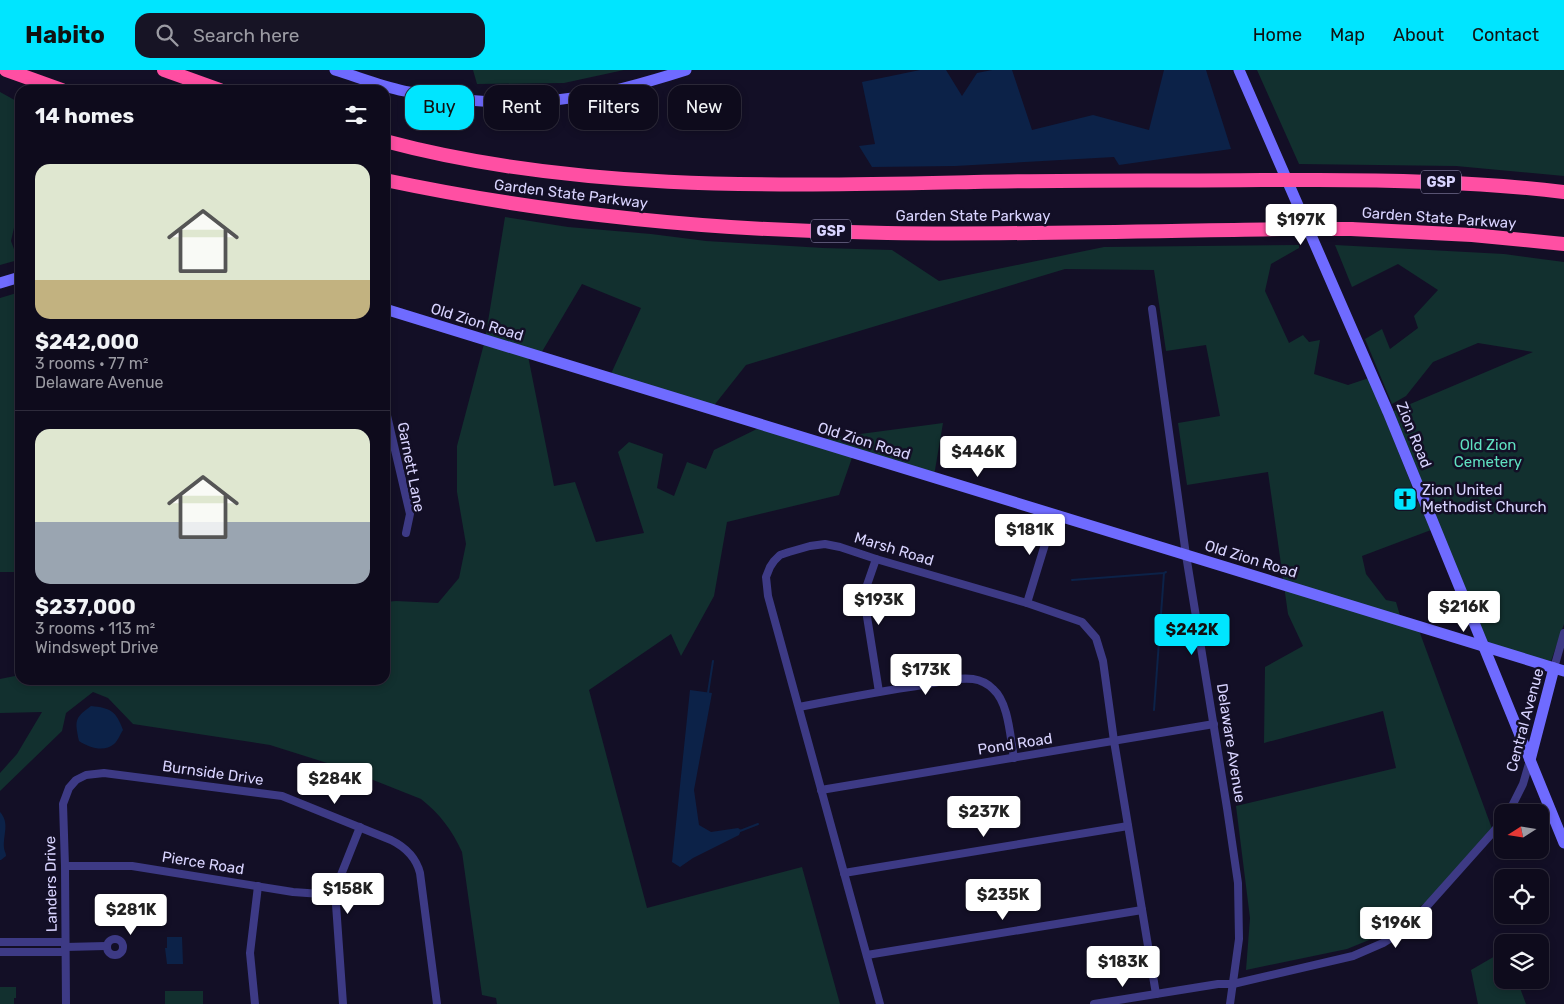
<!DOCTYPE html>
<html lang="en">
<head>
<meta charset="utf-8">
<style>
	:root { --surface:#0e0b1c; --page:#171425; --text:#f1f3f6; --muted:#9b9ba3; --line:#2e2b3b; --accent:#00e5ff }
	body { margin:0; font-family:Rubik,sans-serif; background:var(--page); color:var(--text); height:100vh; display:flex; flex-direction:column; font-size:19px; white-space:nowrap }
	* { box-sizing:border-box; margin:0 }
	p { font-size:16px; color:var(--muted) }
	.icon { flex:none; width:28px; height:28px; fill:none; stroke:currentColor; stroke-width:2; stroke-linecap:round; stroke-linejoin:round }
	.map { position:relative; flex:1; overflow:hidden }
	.details { position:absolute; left:15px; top:15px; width:375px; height:600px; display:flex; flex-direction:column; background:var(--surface); border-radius:15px; box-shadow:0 2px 8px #0003,0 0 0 1px var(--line) }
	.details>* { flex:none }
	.top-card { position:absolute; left:405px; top:15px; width:475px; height:45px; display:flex; gap:10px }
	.needle { width:32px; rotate:258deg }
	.fabs { position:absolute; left:1494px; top:734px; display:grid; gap:10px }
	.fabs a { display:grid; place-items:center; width:55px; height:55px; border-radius:10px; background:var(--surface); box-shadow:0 2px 8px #0003,0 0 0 1px var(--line); font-size:25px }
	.price { position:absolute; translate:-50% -42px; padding:0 11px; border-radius:5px; background:#fff; color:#222; font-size:16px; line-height:32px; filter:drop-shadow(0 1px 2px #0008) }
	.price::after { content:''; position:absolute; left:50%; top:30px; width:15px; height:11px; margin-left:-8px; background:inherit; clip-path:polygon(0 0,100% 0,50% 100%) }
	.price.current { background:var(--accent); color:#111 }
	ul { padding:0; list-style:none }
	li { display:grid; align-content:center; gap:10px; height:265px; padding:0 20px }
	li+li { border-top:1px solid var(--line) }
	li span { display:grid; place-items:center; height:155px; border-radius:15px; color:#555 }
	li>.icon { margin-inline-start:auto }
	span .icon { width:90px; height:90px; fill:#fffc; stroke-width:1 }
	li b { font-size:21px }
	h2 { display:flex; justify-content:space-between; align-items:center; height:60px; padding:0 20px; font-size:21px }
	.pill { padding:0 18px; border-radius:15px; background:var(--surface); box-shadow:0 2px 8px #0003,0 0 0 1px var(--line); font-size:18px; line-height:45px }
	.pill.current { background:var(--accent); color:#111 }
	header { display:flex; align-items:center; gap:30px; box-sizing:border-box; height:70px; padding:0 25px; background:var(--accent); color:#111 }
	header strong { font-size:24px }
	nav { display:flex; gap:28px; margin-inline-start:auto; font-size:18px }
	.search { width:350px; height:45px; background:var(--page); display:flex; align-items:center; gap:12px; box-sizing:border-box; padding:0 18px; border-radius:15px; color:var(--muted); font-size:19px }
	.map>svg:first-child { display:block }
	.green { fill:#12302f }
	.water { fill:#0c2248 }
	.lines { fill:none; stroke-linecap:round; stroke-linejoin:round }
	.stream { stroke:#0c2248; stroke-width:2 }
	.street { stroke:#3d3a85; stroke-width:8 }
	.secondary { stroke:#6f6bff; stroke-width:11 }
	.highway { stroke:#ff4fa3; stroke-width:14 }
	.highway-bridge { stroke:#ff4fa3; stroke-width:14 }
	.labels { text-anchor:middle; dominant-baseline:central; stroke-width:5; stroke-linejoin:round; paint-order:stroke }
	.shield { fill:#130f26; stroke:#9e99be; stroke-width:1 }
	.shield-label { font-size:14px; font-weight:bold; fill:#d9d4ff }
	.street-label { font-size:15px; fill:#d9d4ff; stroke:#130f26 }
	.park-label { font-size:15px; fill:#5fe0c0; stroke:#130f26 }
	.poi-label { font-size:15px; fill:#d9d4ff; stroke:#130f26; text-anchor:start }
</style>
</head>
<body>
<header>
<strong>Habito</strong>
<div class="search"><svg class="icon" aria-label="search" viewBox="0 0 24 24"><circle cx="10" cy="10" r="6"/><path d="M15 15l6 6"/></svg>Search here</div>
<nav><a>Home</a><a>Map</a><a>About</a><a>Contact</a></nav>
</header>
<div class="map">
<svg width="1564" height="934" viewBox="0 0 1564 934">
	<rect width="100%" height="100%" fill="#130f26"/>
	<!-- green -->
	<g class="green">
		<path d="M473,0h151l-60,13 -87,1z"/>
		<path d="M1257,0h307v106l-108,-10 -157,-2z"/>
		<path d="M0,22l20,11v98l-9,40 7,19 -18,5z"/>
		<path d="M505,147l63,10 83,7 55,7 117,7 69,2 47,31 165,-34 195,-2v3l-28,16 -6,27 24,52 14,-8 6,7 11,-2 -6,34 34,11 21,-7 43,108 -4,3 -12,5 3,7 -6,3 2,6 25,-9 11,29 -69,26 4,18 20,26 10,2 5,17 16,6 77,209 -47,53 -68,49 -32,13 -101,21 4,-52 -14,-112 160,-38 -13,-57 -119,32 1,-76 38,-21 -15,-32 -20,-142 -81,13 -9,-62 42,-7 -14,-71 -40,6 -12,-81 -89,-1 -319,96 -34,43 -102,-32 31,-68 -59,-24 -42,71 -13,-4 27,135 21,-4 21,60 48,-9 -26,-81 11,-10 34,12 -6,34 17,8 13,-34 19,7 8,-19 51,-25 50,15 128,-17 -9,53 -80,-24 -15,43 -112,27 -13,74 -33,60 -10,-22 -82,56 58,218 155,-41 38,137h-343l-1,-6 -14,-3 -20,-143c-10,-22 -22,-38 -41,-53l-78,-31 -73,-23 -137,-21 -25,-26 -15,-6 -27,21 -4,18 -62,60v-18l17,-19 25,-42 -42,1v-34l20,-4v5h365v-78l11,-1 42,2 21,-25 7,-34 -9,-52v-46l28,-106z"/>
		<path d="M1335,175l169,9 60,8v362l-13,37 -67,-15 -95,-233 144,-61 -55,-9 -45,19 -27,34 -14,8 -27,-65 17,-10 8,20 28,-21 -4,-12 24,-26 -40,-26 -46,23z"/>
		<path d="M20,222v280h-20v-274z"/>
		<path d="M1502,882v28h15l9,24h-48l-7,-34z"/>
		<path d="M0,917h16v11h-2v6h-14z"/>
		<rect x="165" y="921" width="38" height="13"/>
	</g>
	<!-- water -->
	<g class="water">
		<path d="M920,0h26l16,26 15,-23 15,-3h20l20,60 61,-15 56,15 15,-60h42l25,79 -112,16 -5,-8 -159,9 -83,1 -13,-21 16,-2 -13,-62z"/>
		<path d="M690,620l22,3 -18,97 5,35 12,7 27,-4 3,2 -2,5 -46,23 -13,9 -8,-5z"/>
		<path d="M91,636c20,2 25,5 32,24 -3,4 -5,11 -9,14 -10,9 -26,3 -35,-3 -4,-20 -5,-23 12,-35z"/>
		<path d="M0,742c10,11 3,22 4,36 0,2 2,5 2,8l-5,4h-1z"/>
		<path d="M167,867h15l1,27h-16l-2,-16h2z"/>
	</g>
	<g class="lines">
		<!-- stream -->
		<g class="stream">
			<path d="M1072,510l92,-7 2,-1"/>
			<path d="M708,623l5,-32"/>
			<path d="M1154,640l10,-137"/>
			<path d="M740,761l18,-7"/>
		</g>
		<!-- street -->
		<g class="street">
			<path d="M1152,239l34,246 41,253 11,75 1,56 -9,65"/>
			<path d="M385,337l25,107 -4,19"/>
			<path d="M876,489l-9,26 -2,19 14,88"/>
			<path d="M1027,533l27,-88"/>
			<path d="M1554,598l10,-35"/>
			<path d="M799,637c41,-8 82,-16 124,-22 15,-3 34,-8 50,-6 7,1 15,5 20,10 16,14 17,48 21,69"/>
			<path d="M821,720l393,-66"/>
			<path d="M1509,742l14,-28 7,-24"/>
			<path d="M65,796h67l161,26 42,3"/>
			<path d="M844,803l284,-47"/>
			<circle cx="115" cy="877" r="8"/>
			<path d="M0,872h65"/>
			<path d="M65,877l41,-1"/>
			<path d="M0,882h65"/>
			<path d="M867,885l275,-45"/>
			<path d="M66,934l-1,-138 -2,-62 6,-16 7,-8 10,-5 18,-2 178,23 109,44c14,7 25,17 29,33l17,131"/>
			<path d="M255,934l-5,-51 8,-67"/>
			<path d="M343,934l-8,-114 25,-63"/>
			<path d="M880,934l-112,-408 -2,-19 4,-10 4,-6 6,-6 9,-3 21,-6 15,-2 15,3 36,12 151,44 55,19 14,16 7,23 11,80 42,253"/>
			<path d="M1094,934l124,-20h15l120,-28 30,-13 19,-12 17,-16 83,-93"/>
		</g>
		<!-- secondary -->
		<g class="secondary">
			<path d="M335,0c23,7 46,16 69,21 69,14 140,15 208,0 25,-6 49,-13 74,-21"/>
			<path d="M1239,0l149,342 176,431"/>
			<path d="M0,213l20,-6"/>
			<path d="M385,239l1179,362"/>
			<path d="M1530,690l24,-92"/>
		</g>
		<!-- highway -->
		<g class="highway">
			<path d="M6,0l56,20"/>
			<path d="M164,0l56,20"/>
			<path d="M385,71c190,51 394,45 589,41 96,-2 192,-1 288,-2"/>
			<path d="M385,110c165,35 334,51 502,53 131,2 263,-2 394,-4"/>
			<path d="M1318,110c82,0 164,2 246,12"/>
			<path d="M1351,159l121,6 92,9"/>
		</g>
		<!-- highway-bridge -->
		<g class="highway-bridge">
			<path d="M1262,110h56"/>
			<path d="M1281,159h70"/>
		</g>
	</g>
	<!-- icons -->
	<defs>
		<g id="church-square" transform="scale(1.25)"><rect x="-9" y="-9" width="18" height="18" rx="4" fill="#00e5ff" stroke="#130f26"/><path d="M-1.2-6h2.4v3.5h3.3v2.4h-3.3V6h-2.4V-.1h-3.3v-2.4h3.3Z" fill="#111"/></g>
	</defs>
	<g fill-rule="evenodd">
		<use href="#church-square" x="1405" y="429"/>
	</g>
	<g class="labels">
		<!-- shield labels -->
		<g class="shield">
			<rect x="1421" y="100.5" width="40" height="23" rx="4"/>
			<rect x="811" y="149.5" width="40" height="23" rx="4"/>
		</g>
		<g class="shield-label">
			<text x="1441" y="112">GSP</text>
			<text x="831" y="161">GSP</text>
		</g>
		<!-- street labels -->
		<g class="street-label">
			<text transform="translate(571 124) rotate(7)">Garden State Parkway</text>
			<text x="973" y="146">Garden State Parkway</text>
			<text transform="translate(1439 148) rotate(4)">Garden State Parkway</text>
			<text transform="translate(477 252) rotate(17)">Old Zion Road</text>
			<text transform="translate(1414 365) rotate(68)">Zion Road</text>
			<text transform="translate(864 371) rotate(17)">Old Zion Road</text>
			<text transform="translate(411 397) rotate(79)">Garnett Lane</text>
			<text transform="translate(894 479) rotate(17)">Marsh Road</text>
			<text transform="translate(1251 489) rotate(17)">Old Zion Road</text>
			<text transform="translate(1525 650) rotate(-75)">Central Avenue</text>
			<text transform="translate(1231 673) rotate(81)">Delaware Avenue</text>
			<text transform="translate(1015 674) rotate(-9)">Pond Road</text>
			<text transform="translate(213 703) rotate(8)">Burnside Drive</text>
			<text transform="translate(203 793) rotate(9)">Pierce Road</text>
			<text transform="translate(51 814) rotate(-91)">Landers Drive</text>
		</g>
		<!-- park labels -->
		<g class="park-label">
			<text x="1488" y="375">Old Zion<tspan x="1488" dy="17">Cemetery</tspan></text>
		</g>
		<!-- poi labels -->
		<g class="poi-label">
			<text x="1422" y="420">Zion United<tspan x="1422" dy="17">Methodist Church</tspan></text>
		</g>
	</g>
</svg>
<div class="fabs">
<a><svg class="needle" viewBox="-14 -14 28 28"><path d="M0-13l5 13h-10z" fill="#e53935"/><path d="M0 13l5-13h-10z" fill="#9b9ba3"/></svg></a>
<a><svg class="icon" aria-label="locate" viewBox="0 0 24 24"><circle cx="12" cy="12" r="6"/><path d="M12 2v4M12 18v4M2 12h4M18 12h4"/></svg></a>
<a><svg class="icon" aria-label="layers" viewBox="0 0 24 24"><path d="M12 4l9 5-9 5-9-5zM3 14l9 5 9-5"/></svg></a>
</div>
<b class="price" style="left:1301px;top:176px">$197K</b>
<b class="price" style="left:978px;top:408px">$446K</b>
<b class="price" style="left:1030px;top:486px">$181K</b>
<b class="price" style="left:879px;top:556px">$193K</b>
<b class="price" style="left:1464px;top:563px">$216K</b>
<b class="price current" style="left:1192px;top:586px">$242K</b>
<b class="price" style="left:926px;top:626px">$173K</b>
<b class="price" style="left:335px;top:735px">$284K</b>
<b class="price" style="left:984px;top:768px">$237K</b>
<b class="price" style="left:348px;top:845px">$158K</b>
<b class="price" style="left:1003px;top:851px">$235K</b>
<b class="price" style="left:131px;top:866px">$281K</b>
<b class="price" style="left:1396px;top:879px">$196K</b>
<b class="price" style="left:1123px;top:918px">$183K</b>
<div class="top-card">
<a class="pill current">Buy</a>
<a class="pill">Rent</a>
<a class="pill">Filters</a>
<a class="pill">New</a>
</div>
<section class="details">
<h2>14 homes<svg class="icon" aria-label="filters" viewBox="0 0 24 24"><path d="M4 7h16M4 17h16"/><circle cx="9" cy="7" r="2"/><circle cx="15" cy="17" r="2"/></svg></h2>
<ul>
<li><span style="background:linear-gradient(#dfe7d0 75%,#c2b280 0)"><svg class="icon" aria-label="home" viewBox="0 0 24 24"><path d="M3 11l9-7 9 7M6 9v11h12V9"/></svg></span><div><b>$242,000</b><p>3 rooms · 77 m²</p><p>Delaware Avenue</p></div></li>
<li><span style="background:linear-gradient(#dfe7d0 60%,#9aa5b1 0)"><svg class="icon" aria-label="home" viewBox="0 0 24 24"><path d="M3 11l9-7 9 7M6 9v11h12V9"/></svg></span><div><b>$237,000</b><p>3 rooms · 113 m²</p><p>Windswept Drive</p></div></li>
</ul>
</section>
</div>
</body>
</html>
